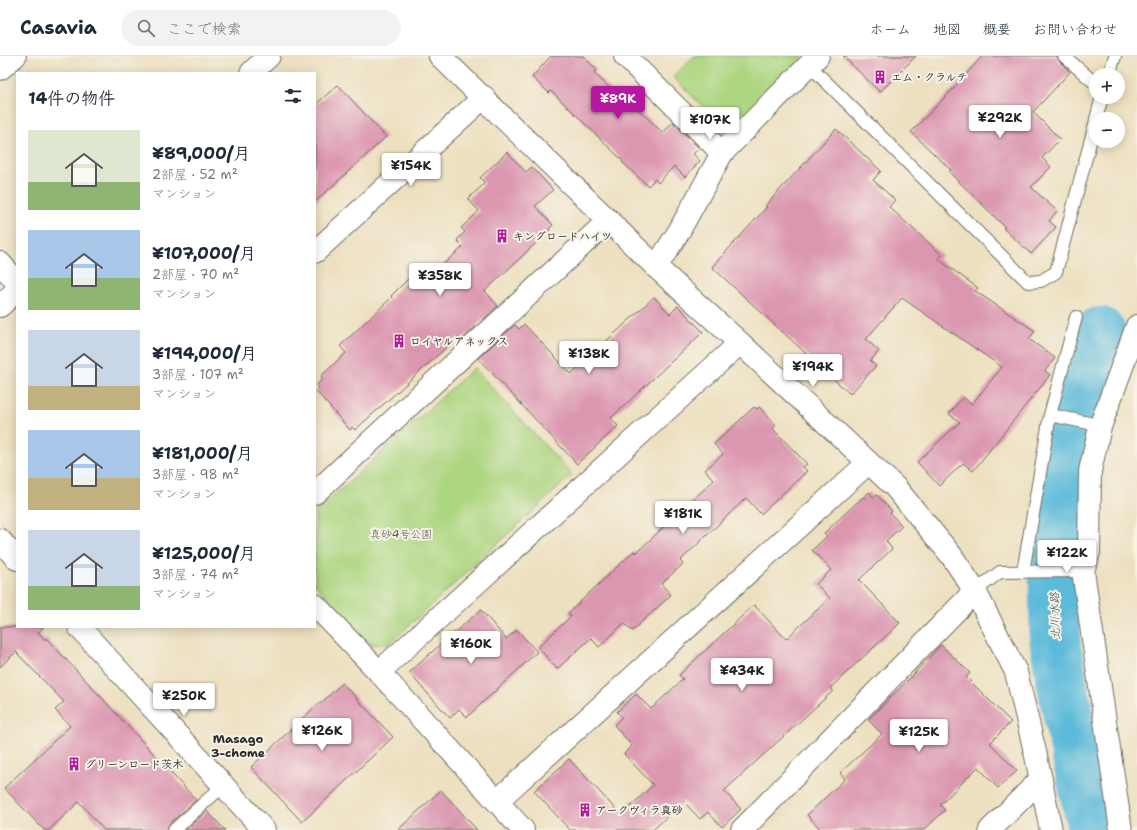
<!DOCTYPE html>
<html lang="ja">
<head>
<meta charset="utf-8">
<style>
	:root { --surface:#fff; --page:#f2f2f3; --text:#1f2937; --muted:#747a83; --line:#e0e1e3; --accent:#b5179e }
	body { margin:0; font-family:"Shantell Sans","Klee One",sans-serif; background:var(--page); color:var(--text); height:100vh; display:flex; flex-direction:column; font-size:15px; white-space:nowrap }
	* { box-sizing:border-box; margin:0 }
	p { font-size:13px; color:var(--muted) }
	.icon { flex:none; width:22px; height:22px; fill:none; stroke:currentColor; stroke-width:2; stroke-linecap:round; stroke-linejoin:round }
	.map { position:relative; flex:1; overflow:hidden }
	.details { position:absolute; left:16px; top:16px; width:300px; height:556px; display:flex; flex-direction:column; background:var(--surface); border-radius:0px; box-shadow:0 2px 10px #0003 }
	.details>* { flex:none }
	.buttons { position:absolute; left:1089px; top:12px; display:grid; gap:8px }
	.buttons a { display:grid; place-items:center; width:36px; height:36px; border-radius:50%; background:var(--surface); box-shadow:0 2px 10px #0003; font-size:20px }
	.price { position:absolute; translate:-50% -34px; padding:0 9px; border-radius:4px; background:#fff; color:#222; font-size:13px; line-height:26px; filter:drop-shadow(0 1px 2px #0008) }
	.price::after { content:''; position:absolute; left:50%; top:24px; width:12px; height:9px; margin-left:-6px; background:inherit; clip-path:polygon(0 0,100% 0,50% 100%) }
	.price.active { background:var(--accent); color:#fff }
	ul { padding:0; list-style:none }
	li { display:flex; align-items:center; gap:12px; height:100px; padding:0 12px }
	li span { display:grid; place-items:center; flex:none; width:112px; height:80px; border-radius:0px; color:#555 }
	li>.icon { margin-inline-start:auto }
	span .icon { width:48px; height:48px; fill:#fffc; stroke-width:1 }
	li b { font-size:17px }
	h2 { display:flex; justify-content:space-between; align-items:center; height:48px; padding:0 12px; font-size:17px }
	header { display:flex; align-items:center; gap:24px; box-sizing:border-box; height:56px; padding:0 20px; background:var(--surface); border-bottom:1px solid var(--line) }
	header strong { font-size:19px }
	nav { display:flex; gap:22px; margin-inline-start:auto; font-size:14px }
	.search { width:280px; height:36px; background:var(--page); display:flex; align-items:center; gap:10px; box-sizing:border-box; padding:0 14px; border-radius:22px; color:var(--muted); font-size:15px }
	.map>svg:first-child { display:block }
	.green { fill:#add681; stroke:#6c8056 }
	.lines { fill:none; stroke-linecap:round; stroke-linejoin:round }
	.river { stroke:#5cbada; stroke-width:51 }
	.building { fill:#db96b0 }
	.service-casing { stroke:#6f6a5f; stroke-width:14 }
	.minor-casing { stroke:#6f6a5f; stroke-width:24 }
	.tertiary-casing { stroke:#6f6a5f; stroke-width:24 }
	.service { stroke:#fff; stroke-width:12 }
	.minor { stroke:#fff; stroke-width:22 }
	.tertiary { stroke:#fff; stroke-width:22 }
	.labels { text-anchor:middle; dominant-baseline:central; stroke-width:4; stroke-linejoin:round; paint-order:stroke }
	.poi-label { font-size:11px; font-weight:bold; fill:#2b2b2b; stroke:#f7f3e8; text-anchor:start }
	.park-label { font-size:11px; fill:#4c5640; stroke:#f7f3e8 }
	.water-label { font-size:12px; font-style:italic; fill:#3a5660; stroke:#f7f3e8 }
	.neighbourhood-label { font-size:12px; font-weight:bold; fill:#2b2b2b; stroke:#f7f3e8 }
</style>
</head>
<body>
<header>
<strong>Casavia</strong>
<div class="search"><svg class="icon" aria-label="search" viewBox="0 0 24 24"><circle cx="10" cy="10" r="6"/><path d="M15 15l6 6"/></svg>ここで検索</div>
<nav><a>ホーム</a><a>地図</a><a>概要</a><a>お問い合わせ</a></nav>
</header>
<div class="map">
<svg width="1137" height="774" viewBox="0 0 1137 774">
	<rect width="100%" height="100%" fill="#f7f3e8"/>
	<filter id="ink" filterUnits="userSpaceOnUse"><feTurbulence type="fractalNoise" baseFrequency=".025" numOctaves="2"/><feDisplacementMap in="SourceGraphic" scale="8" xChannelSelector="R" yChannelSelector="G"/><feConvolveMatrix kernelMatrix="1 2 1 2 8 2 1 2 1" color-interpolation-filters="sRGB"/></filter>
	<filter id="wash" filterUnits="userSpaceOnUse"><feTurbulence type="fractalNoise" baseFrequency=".012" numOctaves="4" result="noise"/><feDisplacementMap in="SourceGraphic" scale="16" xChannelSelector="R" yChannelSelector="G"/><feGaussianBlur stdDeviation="0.9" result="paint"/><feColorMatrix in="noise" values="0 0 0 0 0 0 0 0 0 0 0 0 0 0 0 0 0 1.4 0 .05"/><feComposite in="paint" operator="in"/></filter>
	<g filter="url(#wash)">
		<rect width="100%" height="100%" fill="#ede0c0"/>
		<!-- green -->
		<g class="green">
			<path d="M694,0h109l-59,69 -21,1 -50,-49z"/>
			<path d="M474,312l98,107 -184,170 -19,-1 -54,-60v-71z"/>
		</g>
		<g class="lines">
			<!-- river -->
			<path class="river" d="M1093,774l-28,-131 -10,-57 -1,-85 17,-127 29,-98"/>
		</g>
		<g id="blocks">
			<!-- building -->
			<g class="building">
				<path d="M551,0h32l14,14 -3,3 36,35 3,-4 30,29 10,-11 26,26 -6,6 7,7 -15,16 -11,-11 -16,17 -3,-4 -7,7 -26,-24 1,-1 -50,-49 -22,-21 -2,2 -17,-16z"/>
				<path d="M843,0h73l-36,36z"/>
				<path d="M982,0h75l2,5 11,11 -37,40 27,27 -18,19 9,9 -20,20 26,24 -8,10 7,6 -25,27 -28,-26 2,-1 -56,-55 2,-2 -40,-38 44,-45z"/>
				<path d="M338,29l48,52 -71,65v-97z"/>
				<path d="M836,73l45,42 -8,9 22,20 -6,7 53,48 -4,4 40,29 -3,3 60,40 -6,8 26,19 -10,13 5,4 -77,96 -10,-8 -24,23 -22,-24 43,-40 -11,-8 14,-17 9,7 30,-37 -100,-69 -36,41 13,12 -9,10 6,5 -26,28 -138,-127 55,-60 -2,-1z"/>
				<path d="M507,96l19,20 6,-5 21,23 -18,16 18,19 -4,4 1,1 -65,61 13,15 -37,34 -3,-3 -103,93 -3,-3 -2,3 -34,-39 3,-3 -2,-3 6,-7 -2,-2 25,-23 -6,-7 52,-49 -1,-1 17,-17 8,9 47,-41 -6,-7 8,-8 -4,-4 18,-17 -11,-12 17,-16 -5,-5z"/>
				<path d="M654,241l16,17 8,-8 25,26 -92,86 7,8 -41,38 -99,-106 37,-33 4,4 5,-5 47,50z"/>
				<path d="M754,351l3,2 2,-2 17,18 -3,3 1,2 33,34 -4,3 4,4 -46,43 -15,-16 -66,63 3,3 -22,20 10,11 -39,36 -8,-8 -25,24 -8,-9 -34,31 -19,-22 33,-31 -3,-3 66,-62 2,2 78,-73 -9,-10 18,-16 -9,-10z"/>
				<path d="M869,436l5,6 3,-3 15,16 -2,2 12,13 -16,15 6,8 -33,31 41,43 -70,65 3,3 -109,100 17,18 -19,18 -14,-15 -8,7 -17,-18 -30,29h-83l-36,-39 35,-32 52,56 32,-30 -29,-31 8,-8 -18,-21 8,-8 -5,-5 19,-18 15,15 32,-30 -4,-4 75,-70 32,34 44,-41 -14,-14 15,-14 -19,-20 15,-14 -3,-3 39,-36 1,1z"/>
				<path d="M481,554l25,29 11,-9 20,22 -70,65 -8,-8 -9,9 -41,-45 34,-31z"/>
				<path d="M0,571h44l-6,5 7,8 1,-2 31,33 119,129 -27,24 -2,6h-63l-25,-28 -30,28h-5l-40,-42 66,-62 -15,-16 9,-8 -48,-50 -16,15z"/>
				<path d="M941,589l29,28 -4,4 45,45 -21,21 27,28 -19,17 -20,-21 -38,38 5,5 -21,20h-103l-14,-15 38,-36 -5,-6 42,-39 -14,-14 48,-48h-1z"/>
				<path d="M342,627l51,54 -91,85 -51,-55 68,-64 1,1z"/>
				<path d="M441,734l36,40h-79z"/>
				<path d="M207,755l18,19h-40z"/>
			</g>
		</g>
	</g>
	<g filter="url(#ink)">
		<use href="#blocks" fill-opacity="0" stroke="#6f6a5f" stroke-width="1"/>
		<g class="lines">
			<!-- service casing -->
			<g class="service-casing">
				<g id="service">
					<path d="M1064,0l32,28"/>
					<path d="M809,9l219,217 13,-1 15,-9 40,-152"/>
					<path d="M1109,19l6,-19"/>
					<path d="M1096,63l6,-22"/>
					<path d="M1050,359l39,8 11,4"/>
					<path d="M1023,516l27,-157 26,-98"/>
					<path d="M975,535l25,-19 83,-1"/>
					<path d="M174,774l50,-45"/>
				</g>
			</g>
			<!-- minor casing -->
			<g class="minor-casing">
				<g id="minor">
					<path d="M440,0l216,211 84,76 155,144 56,68 24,36 41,81 20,84 15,74"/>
					<path d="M625,0l97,97"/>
					<path d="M0,13l15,-13"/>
					<path d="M251,17l18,-17"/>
					<path d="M315,196l169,-155"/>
					<path d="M0,207l17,19"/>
					<path d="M656,211l22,-34 44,-80 96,-97"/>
					<path d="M0,250l17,-16"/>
					<path d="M315,437l294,-273"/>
					<path d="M315,549l64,67 144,158"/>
					<path d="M379,616l361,-329"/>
					<path d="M497,745l371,-338"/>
					<path d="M742,774l233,-239"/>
					<path d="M990,774l51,-51"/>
					<path d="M1121,774l-38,-259 6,-19 1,-81 10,-44 37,-101"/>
				</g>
			</g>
			<!-- tertiary casing -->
			<g class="tertiary-casing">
				<g id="tertiary">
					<path d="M0,484l17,19"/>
					<path d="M79,571l185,203"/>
				</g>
			</g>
			<!-- service -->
			<use href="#service" class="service"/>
			<!-- minor -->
			<use href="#minor" class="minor"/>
			<!-- tertiary -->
			<use href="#tertiary" class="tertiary"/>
		</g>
	</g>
	<!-- icons -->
	<defs>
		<g id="building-bare" transform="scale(1.08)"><path d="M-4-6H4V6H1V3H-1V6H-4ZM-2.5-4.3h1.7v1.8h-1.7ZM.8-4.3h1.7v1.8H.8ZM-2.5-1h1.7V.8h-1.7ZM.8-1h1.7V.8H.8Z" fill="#b5179e" stroke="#f7f3e8" stroke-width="2.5" paint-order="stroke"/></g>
	</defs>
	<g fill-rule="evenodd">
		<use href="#building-bare" x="880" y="21"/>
		<use href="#building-bare" x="502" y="180"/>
		<use href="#building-bare" x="399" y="285"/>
		<use href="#building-bare" x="74" y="708"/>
		<use href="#building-bare" x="585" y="754"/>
	</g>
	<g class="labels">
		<!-- poi labels -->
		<g class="poi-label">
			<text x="891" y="21">エム・クラルテ</text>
			<text x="513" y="180">キングロードハイツ</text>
			<text x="410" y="285">ロイヤルアネックス</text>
			<text x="85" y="708">グリーンロード茨木</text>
			<text x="596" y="754">アークヴィラ真砂</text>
		</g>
		<!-- park labels -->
		<g class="park-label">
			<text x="401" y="478">真砂4号公園</text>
		</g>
		<!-- water labels -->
		<g class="water-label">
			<text transform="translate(1055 560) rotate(-91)">北川水路</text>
		</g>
		<!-- neighbourhood labels -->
		<g class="neighbourhood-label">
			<text x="238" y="683">Masago<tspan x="238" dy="14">3-chome</tspan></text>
		</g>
	</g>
</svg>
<div class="buttons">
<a>+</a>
<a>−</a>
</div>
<b class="price active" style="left:618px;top:64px">¥89K</b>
<b class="price" style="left:1000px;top:83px">¥292K</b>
<b class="price" style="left:710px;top:85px">¥107K</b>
<b class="price" style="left:411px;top:131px">¥154K</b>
<b class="price" style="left:440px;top:241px">¥358K</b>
<b class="price" style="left:589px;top:319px">¥138K</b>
<b class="price" style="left:813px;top:332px">¥194K</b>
<b class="price" style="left:683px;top:479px">¥181K</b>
<b class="price" style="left:1067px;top:518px">¥122K</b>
<b class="price" style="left:471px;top:609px">¥160K</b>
<b class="price" style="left:742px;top:636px">¥434K</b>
<b class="price" style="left:184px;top:661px">¥250K</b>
<b class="price" style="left:322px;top:696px">¥126K</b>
<b class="price" style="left:919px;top:697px">¥125K</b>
<section class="details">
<h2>14件の物件<svg class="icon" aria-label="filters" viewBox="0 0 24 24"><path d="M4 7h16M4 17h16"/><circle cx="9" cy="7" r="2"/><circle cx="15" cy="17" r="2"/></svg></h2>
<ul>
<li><span style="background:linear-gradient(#dfe7d0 65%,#8fb573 0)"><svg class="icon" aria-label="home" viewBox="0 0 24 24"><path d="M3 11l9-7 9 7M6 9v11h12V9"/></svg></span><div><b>¥89,000/月</b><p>2部屋 · 52 m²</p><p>マンション</p></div></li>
<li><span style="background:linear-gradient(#a9c7e8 60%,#8fb573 0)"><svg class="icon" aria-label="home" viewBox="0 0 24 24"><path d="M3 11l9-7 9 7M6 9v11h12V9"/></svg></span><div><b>¥107,000/月</b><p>2部屋 · 70 m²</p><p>マンション</p></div></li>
<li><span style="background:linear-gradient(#c9d6e8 70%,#c2b280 0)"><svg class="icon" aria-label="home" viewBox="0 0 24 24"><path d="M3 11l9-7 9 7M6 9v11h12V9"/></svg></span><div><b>¥194,000/月</b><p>3部屋 · 107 m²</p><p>マンション</p></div></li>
<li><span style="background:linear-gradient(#a9c7e8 60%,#c2b280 0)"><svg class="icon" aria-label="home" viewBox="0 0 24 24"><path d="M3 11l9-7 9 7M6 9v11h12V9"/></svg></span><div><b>¥181,000/月</b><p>3部屋 · 98 m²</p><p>マンション</p></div></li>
<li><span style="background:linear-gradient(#c9d6e8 70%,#8fb573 0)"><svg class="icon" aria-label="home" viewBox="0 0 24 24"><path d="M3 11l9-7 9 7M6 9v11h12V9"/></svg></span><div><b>¥125,000/月</b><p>3部屋 · 74 m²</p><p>マンション</p></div></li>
</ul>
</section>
</div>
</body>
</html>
